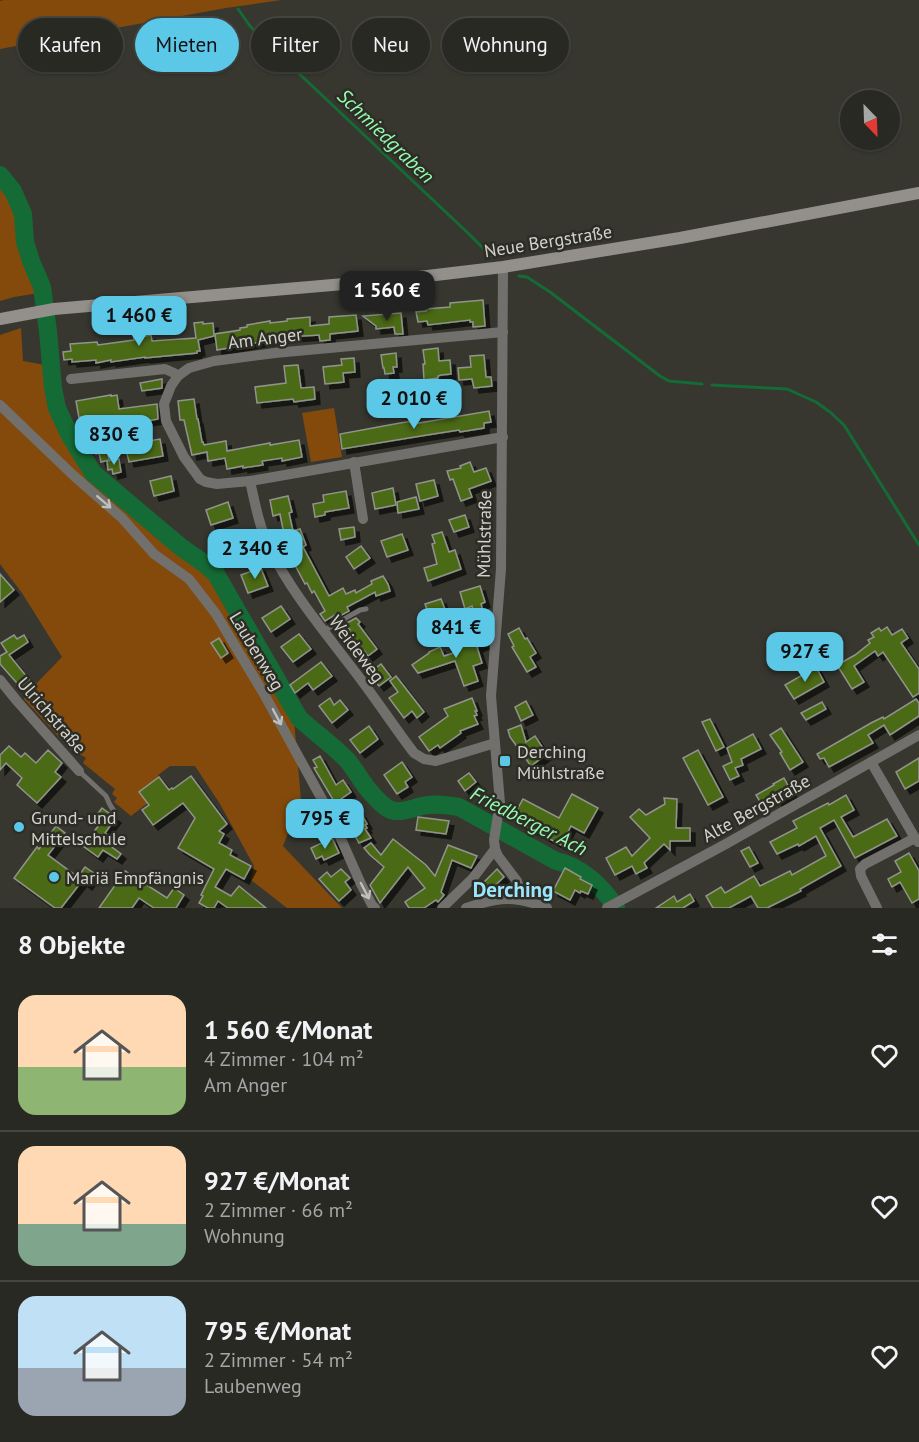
<!DOCTYPE html>
<html lang="de">
<head>
<meta charset="utf-8">
<style>
	:root { --surface:#292924; --page:#31312c; --text:#f1f3f6; --muted:#a5a6a6; --line:#454541; --accent:#5bc8e7 }
	body { margin:0; font-family:"PT Sans",sans-serif; background:var(--page); color:var(--text); height:100vh; display:flex; flex-direction:column; font-size:22px; white-space:nowrap }
	* { box-sizing:border-box; margin:0 }
	p { font-size:20px; color:var(--muted) }
	.icon { flex:none; width:33px; height:33px; fill:none; stroke:currentColor; stroke-width:2; stroke-linecap:round; stroke-linejoin:round }
	.map { position:relative; height:908px; overflow:hidden }
	.details { display:flex; flex-direction:column; background:var(--surface); flex:1 }
	.details>* { flex:none }
	.hud { position:absolute; left:18px; top:18px; width:600px; height:54px; display:flex; gap:12px }
	.needle { width:39px; rotate:157deg }
	.buttons { position:absolute; left:840px; top:90px; display:grid; gap:12px }
	.buttons a { display:grid; place-items:center; width:60px; height:60px; border-radius:50%; background:var(--surface); box-shadow:0 2px 4px #0004,0 0 0 2px var(--line); font-size:30px }
	.price { position:absolute; translate:-50% -51px; padding:0 14px; border-radius:12px; background:var(--accent); color:#111; font-size:20px; line-height:39px; filter:drop-shadow(0 2px 3px #0008) }
	.price::after { content:''; position:absolute; left:50%; top:36px; width:18px; height:14px; margin-left:-9px; background:inherit; clip-path:polygon(0 0,100% 0,50% 100%) }
	.price.current { background:#222; color:#fff }
	ul { padding:0; list-style:none }
	li { display:flex; align-items:center; gap:18px; height:150px; padding:0 18px }
	li+li { border-top:2px solid var(--line) }
	li span { display:grid; place-items:center; flex:none; width:168px; height:120px; border-radius:18px; color:#555 }
	li>.icon { margin-inline-start:auto }
	span .icon { width:72px; height:72px; fill:#fffc; stroke-width:1 }
	li b { font-size:26px }
	h2 { display:flex; justify-content:space-between; align-items:center; height:72px; padding:0 18px; font-size:26px }
	.pill { padding:0 21px; border-radius:27px; background:var(--surface); box-shadow:0 2px 4px #0004,0 0 0 2px var(--line); font-size:21px; line-height:54px }
	.pill.current { background:var(--accent); color:#111 }
	.map>svg:first-child { display:block }
	.green { fill:#844a0c }
	.lines { fill:none; stroke-linecap:round; stroke-linejoin:round }
	.stream { stroke:#156b36; stroke-width:3 }
	.river { stroke:#156b36; stroke-width:18 }
	.building { fill:#4b6a17; stroke:#91948d; stroke-width:1.5; filter:url(#shadow) }
	.lane { stroke:#72706d; stroke-width:5 }
	.street { stroke:#72706d; stroke-width:10 }
	.secondary { stroke:#93908b; stroke-width:12 }
	.oneway { stroke:#c0bfbb }
	.poi-dot { fill:#5bc8e7; stroke:#2d2d26; stroke-width:2 }
	.labels { text-anchor:middle; dominant-baseline:central; stroke-width:5; stroke-linejoin:round; paint-order:stroke }
	.street-label { font-size:18px; fill:#d3d3ce; stroke:#2d2d26 }
	.poi-label { font-size:18px; fill:#d3d3ce; stroke:#2d2d26; text-anchor:start }
	.water-label { font-size:20px; font-style:italic; fill:#94fdb0; stroke:#2d2d26 }
	.quarter-label { font-size:21px; font-weight:bold; fill:#9ce6fd; stroke:#2d2d26 }
</style>
</head>
<body>
<div class="map">
<svg width="919" height="908" viewBox="0 0 919 908">
	<defs>
		<filter id="shadow"><feDropShadow dx="5" dy="5" stdDeviation="0" flood-color="#0009"/></filter>
	</defs>
	<rect width="100%" height="100%" fill="#373730"/>
	<!-- green -->
	<g class="green">
		<path d="M4,0h277l-55,8 -226,41v-48z"/>
		<path d="M0,184c8,8 16,18 18,30 3,11 0,24 2,35l19,44 -25,4 -14,4z"/>
		<path d="M21,328l2,33 22,4 3,30 6,19 12,24 25,40 122,100 80,131 8,91 -18,46 59,62h-55l-36,-28 3,-14 -34,-62 -25,-38h-25l-12,9 9,13 -36,28 -17,-14 3,-4 -5,-4 3,-5 -32,-26 3,-5 -17,-10 -45,-49 7,-10 31,-32 -40,-64 -22,-29v-229z"/>
		<path d="M334,408l8,49 -31,5 -9,-49z"/>
	</g>
	<g class="lines">
		<!-- stream -->
		<g class="stream">
			<path d="M238,9l12,17 22,22 197,186 22,22"/>
			<path d="M519,276l8,1 23,15 110,84 9,5 33,3"/>
			<path d="M712,385l75,4 29,13 14,10 14,13 75,120"/>
		</g>
		<!-- river -->
		<path class="river" d="M0,175l13,16 10,23 2,28 6,19 11,26 6,44 5,57 4,20 12,26 24,39 89,75 23,16 11,10 83,144c16,15 34,27 49,43 9,11 15,24 25,34 6,6 13,15 22,16 9,1 18,-3 27,-5 12,-3 25,-1 37,1l97,54c25,5 47,26 60,47"/>
	</g>
	<!-- building -->
	<g class="building">
		<path d="M483,300l2,26 -12,1v-5h-3v-2l-42,5 -1,-4 -9,1 -2,-10 10,-1v-2l24,-2v-4z"/>
		<path d="M401,313l2,21h-8l-1,-7 -18,2v-3l-13,-10z"/>
		<path d="M356,315l2,16 -28,3v6l-10,1 -1,-6 -31,2 -71,13 -2,-16 25,-4v-2l7,-1v-2l23,-4v2l17,-2v-2l23,-2v9l19,-2v-7z"/>
		<path d="M203,322v2l10,-1 1,13 -16,4 2,11h-3v2l-52,5v-1l-34,5v-2l-15,3v-3l-24,2v-3l-8,1 -1,-8 8,-1 -1,-7 27,-2 1,3 36,-5 -2,-12 8,-2 1,11 10,-2 1,6 44,-3 -2,-15z"/>
		<path d="M438,348l1,13 11,-1 1,14 -10,1 -3,1v2l-14,2 -1,-16h2l-2,-14z"/>
		<path d="M396,353l1,14h-4l1,6 -9,1 -1,-6h-1l-2,-13z"/>
		<path d="M484,355l2,22h5l1,9 -18,2 -2,-9 -13,1 -1,-12 13,-1 -1,-11z"/>
		<path d="M354,358l1,14 -12,1 1,9 -19,2 -2,-17 19,-2 -1,-6z"/>
		<path d="M298,365l3,23 13,-1 1,12 -21,3 -1,-3 -36,4 -2,-16 31,-4 -2,-17z"/>
		<path d="M162,379v9l-20,3 -2,-8z"/>
		<path d="M111,395v1l6,-1 2,14 38,-5 1,15 -16,3 -1,-6 -20,3 3,21 -18,3 3,17 -8,2 -2,-9 -3,1 -6,-31 -8,1 -1,-7 -2,1 -3,-17z"/>
		<path d="M194,399l3,20h1l4,23h1l1,3 22,-4 1,10 43,-8v2l29,-5 3,17 -20,4v-3l-20,3 1,4 -20,3v-2l-16,3 -2,-11 -17,3 -1,-9 -15,3 -8,-35h-4l-2,-19z"/>
		<path d="M489,411l2,11 -7,1v5l-24,4 -1,-2 -32,5 -85,14 -2,-15 60,-11 13,-2v3z"/>
		<path d="M160,439l3,17 -34,6 -4,-17z"/>
		<path d="M119,459l2,13 -8,2 -1,-5 -4,1 -1,-9z"/>
		<path d="M470,462l4,10 12,-4 5,13 -22,8 3,8 -11,4 -8,-22 -3,1 -3,-9 14,-3 -1,-2z"/>
		<path d="M171,476l3,15 -20,5 -4,-15z"/>
		<path d="M434,480l4,16 -18,5 -4,-17z"/>
		<path d="M393,488l3,17 -21,4 -3,-16z"/>
		<path d="M346,491l3,17 -24,4v3l-10,2 -2,-13 11,-2 -1,-7z"/>
		<path d="M288,496l4,16 -3,1 4,18 7,-2 6,16 -3,2 26,49 14,-8 3,6 9,-4 1,3 16,-9 -1,-3 12,-5 5,8 2,7 -14,5 -1,-4 -28,15 2,4 -9,5 -2,-3 -13,8 -5,-7 5,-3 -11,-20 -2,2 -5,-10 -2,1 -17,-32 -2,1 -6,-17 4,-2 -4,-20 -7,2 -3,-16z"/>
		<path d="M416,497l3,12 -21,4 -1,-11z"/>
		<path d="M228,502l5,16 -22,7 -5,-15z"/>
		<path d="M465,515l4,12 -15,5 -5,-12z"/>
		<path d="M354,527l1,10 -14,3 -2,-11z"/>
		<path d="M442,532l7,20 6,-2 6,19 -33,12 -4,-13 13,-4 -5,-20 3,-1 -3,-8z"/>
		<path d="M245,534l7,15 -25,11 -9,-19 12,-5 2,4z"/>
		<path d="M402,534l6,16 -21,7 -6,-16z"/>
		<path d="M361,546l9,12 -16,11 -8,-12z"/>
		<path d="M260,566l8,20 -20,7 -7,-18 11,-4v-2z"/>
		<path d="M0,574l14,16 -14,12z"/>
		<path d="M480,586l5,16 -4,2 4,14 -8,3 -5,-15 -7,3 -5,-17z"/>
		<path d="M441,599l5,13 -16,6 -5,-14z"/>
		<path d="M281,606l9,13 -19,13 -9,-14z"/>
		<path d="M356,618l4,4 -2,2 19,25 -9,7 -5,-7 -5,4 -14,-19 6,-4 -5,-6z"/>
		<path d="M887,627l5,8 10,-6 6,9 -7,5 18,26v24l-6,4 -30,-45 -5,4 -3,-5 -21,15 10,16 -12,7 -15,-24 18,-10 15,-12 -2,-3 6,-3 -3,-4 8,-5 2,3z"/>
		<path d="M519,628l6,11 2,-1 9,15 -6,4 6,10 -9,5 -15,-25 2,-1 -6,-12z"/>
		<path d="M480,632l4,12 -7,3 5,16 -9,3 5,15 -14,5 -9,-25 -37,12 -6,-8 17,-12v-1l11,-5 4,9 16,-5 -3,-10z"/>
		<path d="M299,634l12,15 -18,13 -12,-15z"/>
		<path d="M14,635l3,4 7,-4 4,7 -19,13 22,27 -8,8 -23,-26v-8l7,-4 -6,-9z"/>
		<path d="M219,638l9,15 -7,5 -10,-15z"/>
		<path d="M321,662l11,14 -19,14 -5,-7 -13,10 -5,-8z"/>
		<path d="M381,664l10,13 -12,9 -10,-13z"/>
		<path d="M816,667l8,15 -30,17 -9,-14z"/>
		<path d="M396,676l28,36 -7,6 -5,-7 -8,7 -15,-20 9,-6 -8,-11z"/>
		<path d="M330,698l4,7 6,-5 8,10 -16,13 -13,-17z"/>
		<path d="M472,698l5,13h-2l2,4 -3,1 4,8 -18,7 1,2 -21,15 -2,-3 -9,6 -10,-14 29,-21 -4,-7z"/>
		<path d="M916,699l3,4v13l-29,19 -6,-10 -16,10 5,8 -44,24 -5,-9 -4,1 -3,-5 54,-31 12,-6 1,2z"/>
		<path d="M526,701l7,14 -12,6 -6,-14z"/>
		<path d="M822,702l4,7 -20,11 -5,-7z"/>
		<path d="M710,719l14,28 -8,4 -14,-29z"/>
		<path d="M521,725l5,17 9,-6 12,18 -16,12 -21,-29 -2,-7z"/>
		<path d="M369,726l9,13 -18,14 -10,-13z"/>
		<path d="M781,728l22,34 -13,8 -10,-17 2,-1 -12,-17z"/>
		<path d="M753,734l8,15 -20,10 2,6 -8,3 4,8 -9,4 -7,-14 9,-4 -5,-14z"/>
		<path d="M9,746l12,11 4,-4 11,10 12,-13 14,13 -7,9 6,5 -24,26 -20,-18 5,-7 -16,-15 -6,7v-15z"/>
		<path d="M698,750l25,47 -15,8 -25,-47z"/>
		<path d="M320,756l16,29 7,-5 8,12 -16,11 -21,-35 3,-1 -4,-7z"/>
		<path d="M919,758v23l-14,8 -9,-17z"/>
		<path d="M402,762l10,15 -7,5 3,5 -11,7 -13,-19z"/>
		<path d="M469,773l7,9 -11,9 -7,-10z"/>
		<path d="M191,776l36,48 -8,7 5,3 -5,9 13,7 -2,5 21,11 -7,13 -18,-10 -11,18 16,9 8,-10 27,22h-38l-10,-7 -4,7h-6l-9,-5 4,-7 -2,-1 13,-26 -36,-21 17,-30 -12,-15 -30,22 -11,-15 7,-5 -10,-13 20,-15 10,13 3,-2 1,1z"/>
		<path d="M784,778l8,15 -15,8 -1,-3 -14,7 -6,-10 18,-10 -1,-1z"/>
		<path d="M572,794l26,14 -14,25 -13,-7 -10,19 -49,-26 11,-20 36,19z"/>
		<path d="M846,795l8,15 -13,7 12,20 34,-18 10,17 -42,22 -21,-38 -14,8 21,38 -41,23 1,2 -34,17h-9l-7,-12 -22,12h-16l-7,-12 15,-9 4,6 29,-17 6,10 30,-15 2,4 34,-19 -10,-20 -17,10 -1,-2 -21,10 -7,-12 27,-14 -4,-7 35,-18 1,2z"/>
		<path d="M664,798l13,1 -1,29h14v13h-20v9l-6,-6 -20,19 3,5 -11,6 -4,-8 -17,9 -9,-17 20,-11 6,9 18,-18 -20,-21 9,-8 7,6 19,-11z"/>
		<path d="M102,808l14,10 -11,15 7,5 -4,6 13,10 -4,5 -14,-9 -5,7 -15,-11 19,-25 -6,-5z"/>
		<path d="M361,813l6,11 -2,1 2,3 -2,1 6,9 -12,5 -4,-7 -2,1 -8,-14z"/>
		<path d="M418,817l31,4 -3,13 -30,-4z"/>
		<path d="M56,826l9,7 -17,22 30,22 7,-10 10,7 -8,11 -5,-4 -21,27h-6l-41,-30 23,-31 2,2z"/>
		<path d="M332,838l7,15 -15,7 -2,-4 -6,3 -5,-11z"/>
		<path d="M393,839l33,26 9,11 13,-31 29,11 -6,12 -19,-8 -11,32 3,3 -6,7 -2,-2 -12,8h-15l-4,-6 20,-14 -17,-21 -28,36 -10,-18 14,-18 -14,-12 -6,-7 7,-5 10,12z"/>
		<path d="M749,847l9,16 -8,4 -9,-16z"/>
		<path d="M909,853l10,18v28l-7,4 -12,-21 -8,5 -4,-8 13,-7 -6,-11z"/>
		<path d="M565,868l16,9 -1,2 12,6 -4,9 -7,-3 -1,2 -5,-3 -5,10 -17,-9z"/>
		<path d="M341,869l9,9 -5,4 6,8 -12,11 -20,-22 8,-7 4,5z"/>
		<path d="M497,869l7,8 -19,18 -1,-2 -6,3 -4,-4z"/>
		<path d="M125,871l42,27 7,-10 10,7 -8,13h-22l-15,-10 -7,10h-33z"/>
		<path d="M690,894l4,7 -11,7h-27l18,-12 3,6z"/>
	</g>
	<g class="lines">
		<!-- lane -->
		<g class="lane">
			<path d="M323,631l37,-21 6,-1"/>
			<path d="M79,771l27,25 4,9 4,6"/>
		</g>
		<!-- street -->
		<g class="street">
			<path d="M503,267l-2,302 -10,127 9,107 -6,37 1,9 3,7 19,25 6,19"/>
			<path d="M71,379l94,-10 9,4 4,3"/>
			<path d="M0,405l74,71 48,42 32,36 35,25 27,35 48,80 65,118 32,72 11,21 3,3"/>
			<path d="M503,437l-253,44 -33,3 -11,-2 -6,-3 -16,-22 -18,-36 -2,-17 7,-18 7,-10 11,-8 25,-7 61,-8 228,-21"/>
			<path d="M354,462l9,57"/>
			<path d="M250,481c5,22 9,45 19,66 21,43 51,79 80,117 23,29 43,60 65,89l10,6 12,2 59,-18"/>
			<path d="M0,680l17,21 62,70"/>
			<path d="M871,762l44,76 3,4"/>
			<path d="M442,908l31,-30 22,-29"/>
			<path d="M466,908c33,-11 48,-13 81,0"/>
			<path d="M607,908l117,-63 195,-110"/>
			<path d="M877,908l-16,-32 -1,-7 5,-5 50,-26"/>
		</g>
		<!-- secondary -->
		<path class="secondary" d="M0,319l54,-10 348,-30 101,-12 177,-29 239,-45"/>
	</g>
	<!-- one-way arrows -->
	<defs><path id="oneway-shaft" d="M-6 0H5M1.5-3L5.5 0L1.5 3" fill="none" stroke-width="1.6" stroke-linecap="round" stroke-linejoin="round" transform="scale(1.5)"/></defs>
	<g class="oneway">
		<use href="#oneway-shaft" transform="translate(104 502) rotate(41)"/>
		<use href="#oneway-shaft" transform="translate(277 717) rotate(62)"/>
		<use href="#oneway-shaft" transform="translate(365 891) rotate(62)"/>
	</g>
	<!-- markers -->
	<g class="poi-dot">
		<rect x="499" y="755" width="12" height="12" rx="3"/>
		<circle cx="19" cy="827" r="6"/>
		<circle cx="54" cy="877" r="6"/>
	</g>
	<g class="labels">
		<!-- street labels -->
		<g class="street-label">
			<text transform="translate(548 241) rotate(-9)">Neue Bergstraße</text>
			<text transform="translate(265 338) rotate(-7)">Am Anger</text>
			<text transform="translate(484 534) rotate(-89)">Mühlstraße</text>
			<text transform="translate(357 649) rotate(53)">Weideweg</text>
			<text transform="translate(257 651) rotate(59)">Laubenweg</text>
			<text transform="translate(52 715) rotate(49)">Ulrichstraße</text>
			<text transform="translate(756 808) rotate(-29)">Alte Bergstraße</text>
		</g>
		<!-- poi labels -->
		<g class="poi-label">
			<text x="517" y="751">Derching<tspan x="517" dy="21">Mühlstraße</tspan></text>
			<text x="31" y="817">Grund- und<tspan x="31" dy="21">Mittelschule</tspan></text>
			<text x="66" y="877">Mariä Empfängnis</text>
		</g>
		<!-- water labels -->
		<g class="water-label">
			<text transform="translate(386 136) rotate(44)">Schmiedgraben</text>
			<text transform="translate(529 821) rotate(27)">Friedberger Ach</text>
		</g>
		<!-- quarter labels -->
		<g class="quarter-label">
			<text x="513" y="889">Derching</text>
		</g>
	</g>
</svg>
<div class="buttons">
<a><svg class="needle" viewBox="-14 -14 28 28"><path d="M0-13l5 13h-10z" fill="#e53935"/><path d="M0 13l5-13h-10z" fill="#a5a6a6"/></svg></a>
</div>
<b class="price current" style="left:387px;top:322px">1 560 €</b>
<b class="price" style="left:139px;top:347px">1 460 €</b>
<b class="price" style="left:414px;top:430px">2 010 €</b>
<b class="price" style="left:114px;top:466px">830 €</b>
<b class="price" style="left:255px;top:580px">2 340 €</b>
<b class="price" style="left:456px;top:659px">841 €</b>
<b class="price" style="left:805px;top:683px">927 €</b>
<b class="price" style="left:325px;top:850px">795 €</b>
<div class="hud">
<a class="pill">Kaufen</a>
<a class="pill current">Mieten</a>
<a class="pill">Filter</a>
<a class="pill">Neu</a>
<a class="pill">Wohnung</a>
</div>
</div>
<section class="details">
<h2>8 Objekte<svg class="icon" aria-label="filters" viewBox="0 0 24 24"><path d="M4 7h16M4 17h16"/><circle cx="9" cy="7" r="2"/><circle cx="15" cy="17" r="2"/></svg></h2>
<ul>
<li><span style="background:linear-gradient(#ffd9b3 60%,#8fb573 0)"><svg class="icon" aria-label="home" viewBox="0 0 24 24"><path d="M3 11l9-7 9 7M6 9v11h12V9"/></svg></span><div><b>1 560 €/Monat</b><p>4 Zimmer · 104 m²</p><p>Am Anger</p></div><svg class="icon" aria-label="heart" viewBox="0 0 24 24"><path d="M12 20l-8-8c-3-5 5-10 8-4 3-6 11-1 8 4z"/></svg></li>
<li><span style="background:linear-gradient(#ffd9b3 65%,#7fa58c 0)"><svg class="icon" aria-label="home" viewBox="0 0 24 24"><path d="M3 11l9-7 9 7M6 9v11h12V9"/></svg></span><div><b>927 €/Monat</b><p>2 Zimmer · 66 m²</p><p>Wohnung</p></div><svg class="icon" aria-label="heart" viewBox="0 0 24 24"><path d="M12 20l-8-8c-3-5 5-10 8-4 3-6 11-1 8 4z"/></svg></li>
<li><span style="background:linear-gradient(#bfe0f5 60%,#9aa5b1 0)"><svg class="icon" aria-label="home" viewBox="0 0 24 24"><path d="M3 11l9-7 9 7M6 9v11h12V9"/></svg></span><div><b>795 €/Monat</b><p>2 Zimmer · 54 m²</p><p>Laubenweg</p></div><svg class="icon" aria-label="heart" viewBox="0 0 24 24"><path d="M12 20l-8-8c-3-5 5-10 8-4 3-6 11-1 8 4z"/></svg></li>
</ul>
</section>
</body>
</html>
